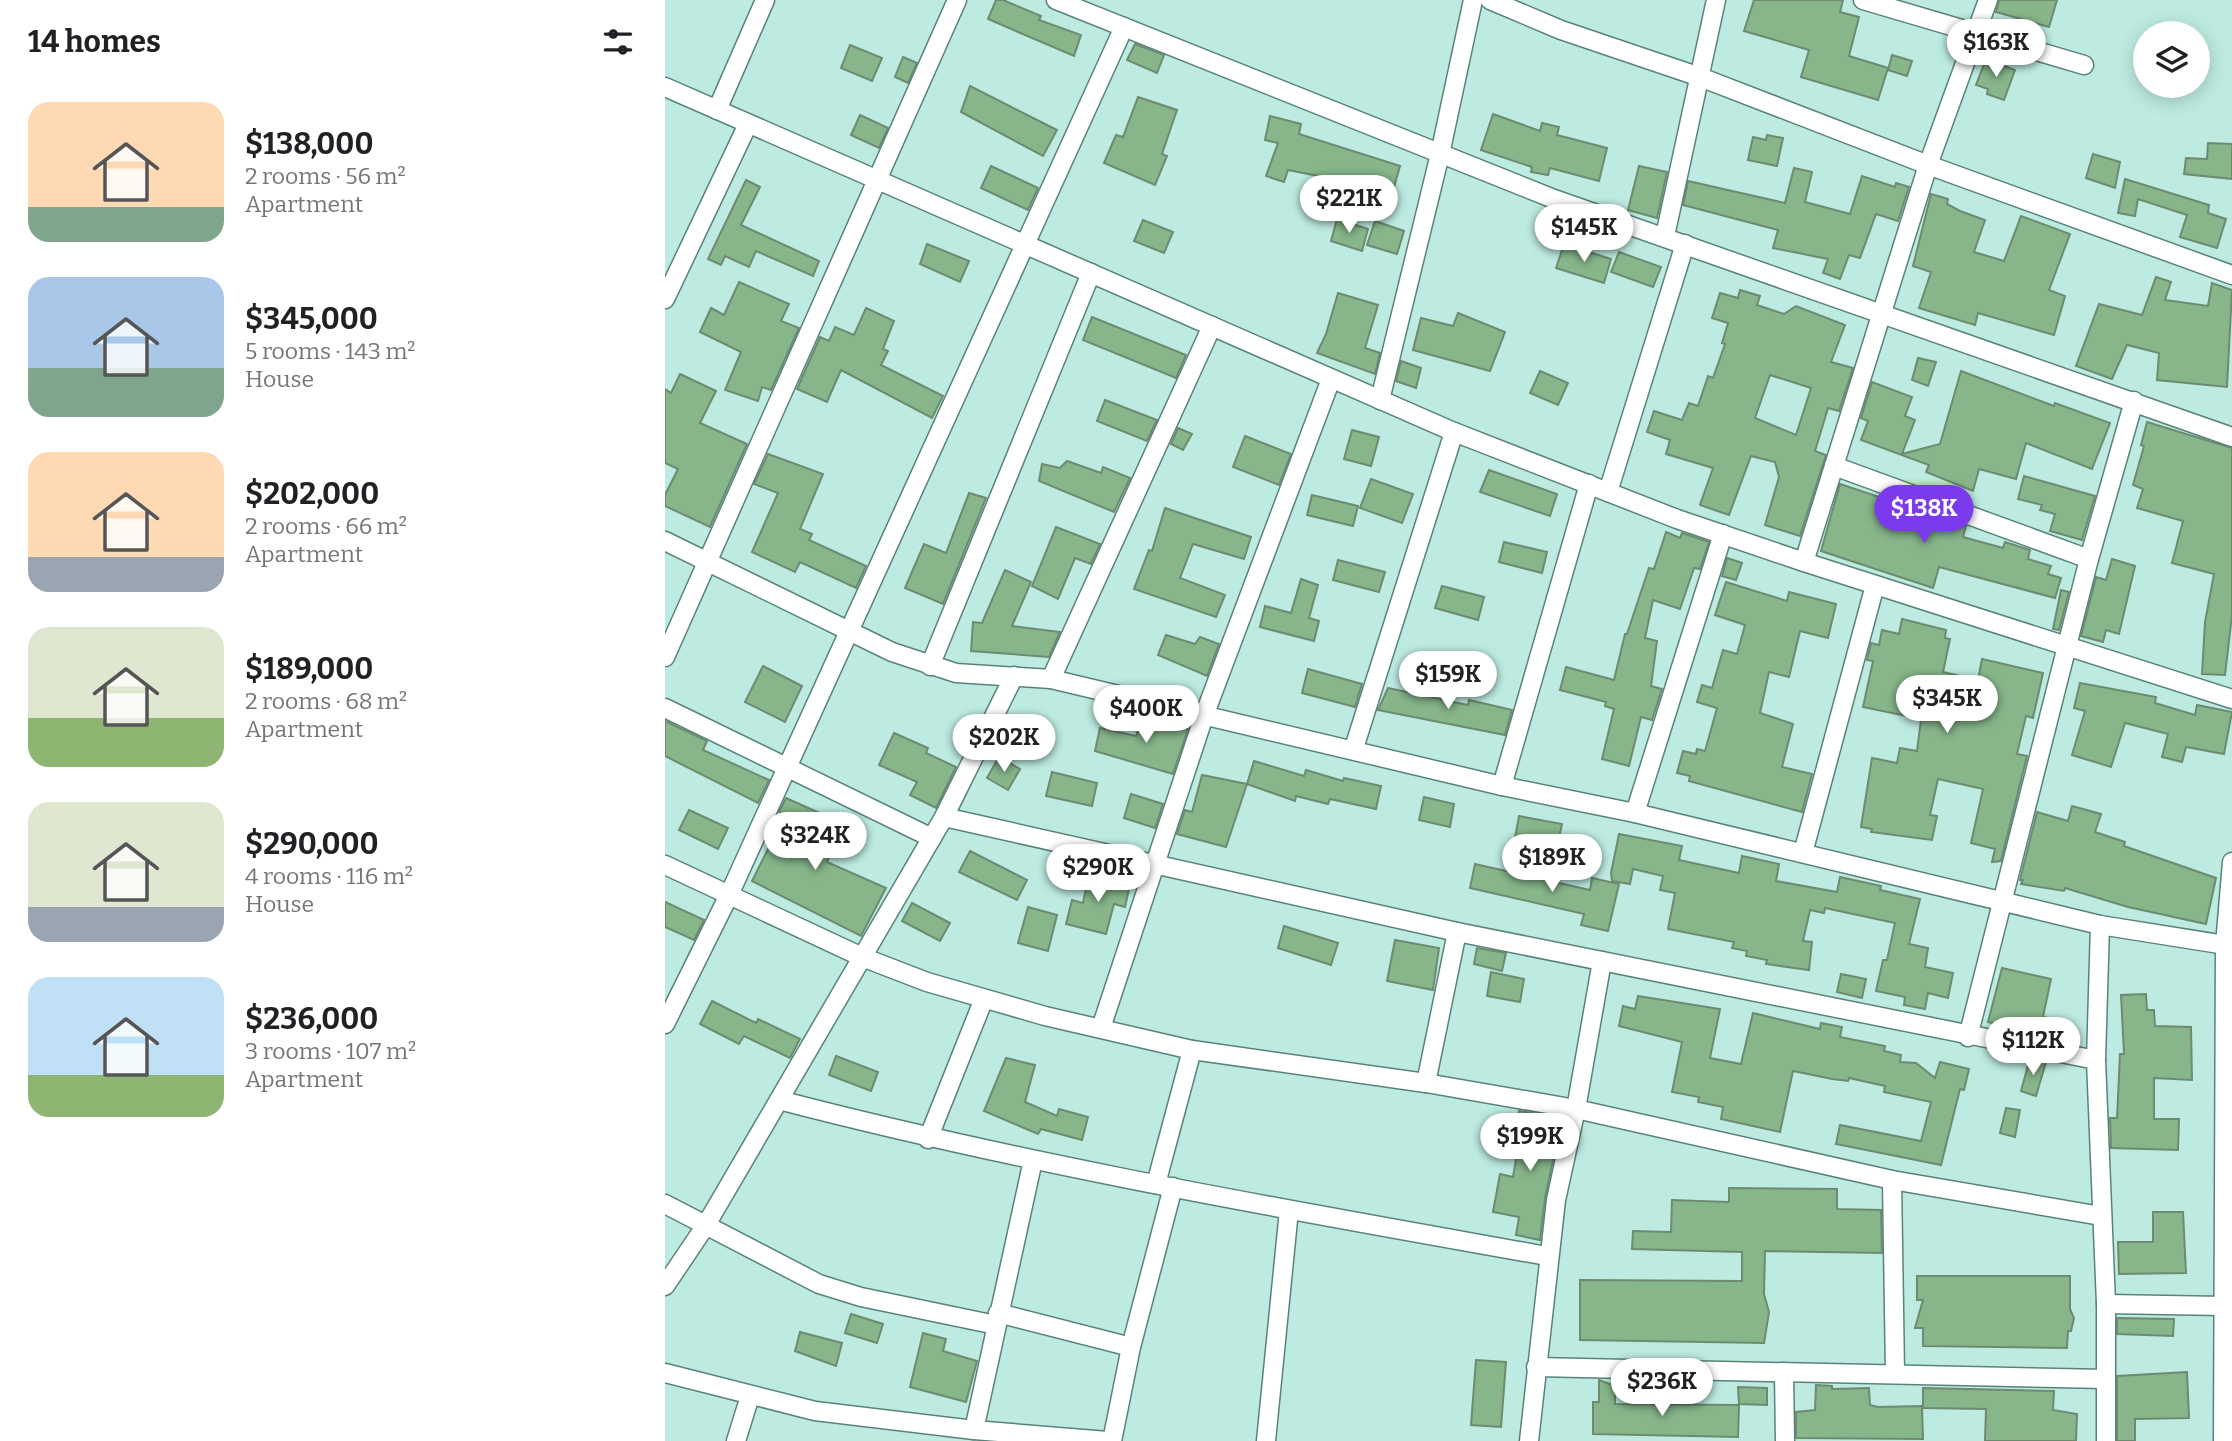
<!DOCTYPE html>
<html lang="en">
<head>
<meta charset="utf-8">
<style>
	:root { --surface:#fff; --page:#f2f2f2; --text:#202124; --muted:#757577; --accent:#7c3aed }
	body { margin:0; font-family:Bitter,serif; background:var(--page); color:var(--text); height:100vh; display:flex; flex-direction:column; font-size:26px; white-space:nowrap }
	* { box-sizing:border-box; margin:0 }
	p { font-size:23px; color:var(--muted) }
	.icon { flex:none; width:38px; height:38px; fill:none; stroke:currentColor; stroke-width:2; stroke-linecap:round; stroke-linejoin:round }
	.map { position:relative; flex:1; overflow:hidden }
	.details { display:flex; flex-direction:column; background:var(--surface); width:665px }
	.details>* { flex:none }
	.buttons { position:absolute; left:1468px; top:21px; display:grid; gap:14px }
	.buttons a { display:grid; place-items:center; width:77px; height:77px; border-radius:50%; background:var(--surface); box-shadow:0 4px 18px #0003; font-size:35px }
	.price { position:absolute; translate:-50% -60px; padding:0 16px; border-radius:24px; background:#fff; color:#222; font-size:23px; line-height:46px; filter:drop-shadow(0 2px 4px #0008) }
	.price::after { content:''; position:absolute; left:50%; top:42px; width:21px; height:16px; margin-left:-10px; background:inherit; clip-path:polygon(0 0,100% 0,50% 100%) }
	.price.on { background:var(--accent); color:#fff }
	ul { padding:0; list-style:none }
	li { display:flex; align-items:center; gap:21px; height:175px; padding:0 28px }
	li span { display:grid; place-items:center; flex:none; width:196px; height:140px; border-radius:21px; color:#555 }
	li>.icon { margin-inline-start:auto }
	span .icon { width:84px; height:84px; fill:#fffc; stroke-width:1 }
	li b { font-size:30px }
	h2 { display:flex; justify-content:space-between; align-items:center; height:84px; padding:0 28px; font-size:30px }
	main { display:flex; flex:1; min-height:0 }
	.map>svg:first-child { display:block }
	.building { fill:#86b68a; stroke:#6e8a70; stroke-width:2; fill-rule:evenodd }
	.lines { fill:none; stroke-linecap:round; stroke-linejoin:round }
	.minor-casing { stroke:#58837a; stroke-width:21 }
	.minor { stroke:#fff; stroke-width:18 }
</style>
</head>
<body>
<main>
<section class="details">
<h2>14 homes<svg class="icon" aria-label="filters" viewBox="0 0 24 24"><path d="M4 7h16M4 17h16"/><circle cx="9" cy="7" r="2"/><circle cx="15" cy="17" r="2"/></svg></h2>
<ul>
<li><span style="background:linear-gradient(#ffd9b3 75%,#7fa58c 0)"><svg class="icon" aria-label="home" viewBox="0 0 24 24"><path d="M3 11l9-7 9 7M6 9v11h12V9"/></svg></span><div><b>$138,000</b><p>2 rooms · 56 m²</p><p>Apartment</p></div></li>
<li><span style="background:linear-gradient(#a9c7e8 65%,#7fa58c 0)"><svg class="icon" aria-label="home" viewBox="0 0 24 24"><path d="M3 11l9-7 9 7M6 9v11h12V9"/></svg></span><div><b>$345,000</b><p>5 rooms · 143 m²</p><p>House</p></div></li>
<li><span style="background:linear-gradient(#ffd9b3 75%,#9aa5b1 0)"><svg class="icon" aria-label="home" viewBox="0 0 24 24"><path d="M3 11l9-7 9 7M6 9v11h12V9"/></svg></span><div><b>$202,000</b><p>2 rooms · 66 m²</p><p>Apartment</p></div></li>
<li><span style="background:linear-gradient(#dfe7d0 65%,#8fb573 0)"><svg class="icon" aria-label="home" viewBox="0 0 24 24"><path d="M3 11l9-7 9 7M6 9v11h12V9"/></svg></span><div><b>$189,000</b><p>2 rooms · 68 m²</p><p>Apartment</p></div></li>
<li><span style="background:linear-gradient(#dfe7d0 75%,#9aa5b1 0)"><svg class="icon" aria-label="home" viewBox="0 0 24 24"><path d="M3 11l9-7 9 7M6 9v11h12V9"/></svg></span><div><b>$290,000</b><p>4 rooms · 116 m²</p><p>House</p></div></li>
<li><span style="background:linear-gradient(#bfe0f5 70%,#8fb573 0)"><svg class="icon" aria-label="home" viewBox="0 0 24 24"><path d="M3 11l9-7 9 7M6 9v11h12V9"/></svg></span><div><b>$236,000</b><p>3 rooms · 107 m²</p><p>Apartment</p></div></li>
</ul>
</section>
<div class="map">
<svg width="1567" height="1441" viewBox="0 0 1567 1441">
	<rect width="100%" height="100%" fill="#bdebe1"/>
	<!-- building -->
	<g class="building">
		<path d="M331,0h7l38,16 -2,4 42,15 -7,21 -86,-37z"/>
		<path d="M1089,0h89l-3,12 19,5 -10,39 39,12 -10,32 -77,-23 8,-27 -65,-19z"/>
		<path d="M1334,0h58l-8,27 -53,-15z"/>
		<path d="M470,44l29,11 -7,18 -30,-13z"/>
		<path d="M185,45l32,13 -10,23 -31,-13z"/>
		<path d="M1227,55l20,6 -5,15 -19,-6z"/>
		<path d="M238,57l14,6 -9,20 -13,-6z"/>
		<path d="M1321,59l29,11 -11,30 -17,-6 1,-5 -12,-4z"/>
		<path d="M305,86l87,44 -14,26 -82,-44z"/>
		<path d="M473,97l39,13 -15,44 5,2 -12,29 -51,-22 12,-28 7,2z"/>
		<path d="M828,114l47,17 2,-8 17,4 -2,8 50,13 -8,33 -49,-13 -2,7 -17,-3 1,-5 -51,-17z"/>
		<path d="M195,115l28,13 -9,20 -28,-13z"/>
		<path d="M605,116l31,8 -2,10 101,32 -7,25 -105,-21 -4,12 -18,-6 12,-33 -13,-3z"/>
		<path d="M1102,135l16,3 -6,28 -29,-6 5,-23 13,3z"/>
		<path d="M1543,143l24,1v35l-48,-5 2,-16 21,1z"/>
		<path d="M1428,154l27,8 -5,26 -29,-10z"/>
		<path d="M326,166l47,22 -10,22 -47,-22z"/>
		<path d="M974,166l28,6 -10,46 -29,-8z"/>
		<path d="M1129,168l18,4 -7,30 45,12 12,-38 33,11 1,-4 13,4 -11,34 -22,-7 -16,44 -11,-3 -9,24 -17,-6 5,-14 -55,-11 5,-18 -95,-25 5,-24 97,22z"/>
		<path d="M1460,179l84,26 -1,8 18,6 -9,29 -37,-11 7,-22 -49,-16 -3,17 -17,-3z"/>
		<path d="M81,180l14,7 -19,38 78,36 -6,15 -57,-25 -7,16 -24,-11 -4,9 -13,-6z"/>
		<path d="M1266,194l17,5 -1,5 13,7 25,9 -11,32 30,9 17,-45 49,18 -21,56 16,6 -11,39 -76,-22 -3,12 -56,-17 12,-36 -18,-6z"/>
		<path d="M672,219l31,10 -6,22 -31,-10z"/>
		<path d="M478,220l30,12 -9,21 -30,-12z"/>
		<path d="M710,221l29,10 -7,23 -30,-9z"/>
		<path d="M262,244l42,17 -9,21 -40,-18z"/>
		<path d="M899,244l47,15 -7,24 -48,-15z"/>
		<path d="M954,252l42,15 -8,20 -42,-15z"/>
		<path d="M1491,277l15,5 -6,18 43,6 4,-23 20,7 -5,97 -70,-7 2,-27 -32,-8 -15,34 -36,-13 23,-62 43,11z"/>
		<path d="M74,282l50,22 -8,17 18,7 -28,62 -9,-3 -4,14 -33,-11 16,-38 -41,-20 11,-24 13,7z"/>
		<path d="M1075,290l20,6 -3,9 27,9 12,-8 49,19 -14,37 22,6 -14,43 -11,-3 -13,43 11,4 -26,81 -35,-11 14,-48 -4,-15 -24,-6 -22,59 -29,-10 13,-37 -47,-14 4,-14 -23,-8 7,-21 28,9 7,-17 9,3 10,-30 5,2 12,-34 -3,-1 6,-20 -16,-5 8,-25 18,5zM1105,375l41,13 -15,47 -41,-17z"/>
		<path d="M673,293l40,12 -13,43 15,5 -5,21 -58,-21 9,-19z"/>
		<path d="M201,308l28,13 -11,28 5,2 -7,14 62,31 -11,22 -91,-48 -14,32 -30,-13 23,-52 9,4 6,-14 19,8z"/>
		<path d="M793,313l47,19 -15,39 -77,-21 8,-32 32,8z"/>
		<path d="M427,317l94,38 -10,23 -93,-38z"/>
		<path d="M1253,358l18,4 -8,24 -16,-6z"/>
		<path d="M736,361l20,7 -5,20 -20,-7z"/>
		<path d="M875,371l28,12 -10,22 -28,-12z"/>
		<path d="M1296,371l93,35 1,-3 55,20 -18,46 -66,-26 -10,36 -37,-10 -6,22 -47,-19 3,-7 -68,-25 7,-19 -7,-3 11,-36 40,15 -7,19 10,4 -13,34 38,-10z"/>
		<path d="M15,374l36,17 -16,32 47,21 -37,83 -45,-21v-11l13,-26 -13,-6v-74l6,4z"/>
		<path d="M440,400l52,20 -10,21 -50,-20z"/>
		<path d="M1482,422l85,26v167l-7,60 -23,-1 3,-52 9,-48 -42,-11 11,-42 -46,-13 6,-19 -10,-4 11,-39 -3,-1z"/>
		<path d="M513,428l14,6 -9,16 -12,-6z"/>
		<path d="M687,430l27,7 -8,29 -27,-7z"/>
		<path d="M580,436l46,18 -12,31 -46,-18z"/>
		<path d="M103,454l55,20 -23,55 12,5 -3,6 57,26 -10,22 -56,-26 -5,10 -43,-20 26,-59 -24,-9z"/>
		<path d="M402,461l34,12 2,-6 27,11 -16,34 -75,-31 3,-17 18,4z"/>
		<path d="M824,470l68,24 -7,22 -70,-24z"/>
		<path d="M1359,476l71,20 -13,44 -32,-9 5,-17 -15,-4 2,-5 -24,-6z"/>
		<path d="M706,479l42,15 -11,29 -42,-15z"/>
		<path d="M1175,484l126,42 -3,11 40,11 2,-6 25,8 -2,9 23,7 -3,8 13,4 -6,20 -116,-31 -6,21 -112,-37z"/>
		<path d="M304,493l17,5 -43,106 -38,-16 19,-44 22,9z"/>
		<path d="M647,495l46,11 -5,20 -46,-11z"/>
		<path d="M500,508l86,29 -7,22 -51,-15 -13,34 45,17 -9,22 -82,-28 15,-39 3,1z"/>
		<path d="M391,527l44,17 -9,20 -16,-6 -17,41 -26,-13z"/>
		<path d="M1001,532l14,6 2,-5 27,9 -9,27 -6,-1 -14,41 -27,-9 -8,38 12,3 -6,45 11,3 -10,31 -11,-3 -12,49 -27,-7 12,-50 -9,-3 1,-4 -46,-12 6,-23 48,13 11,-46h2l22,-66 5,1z"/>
		<path d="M839,542l43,10 -5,21 -43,-11z"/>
		<path d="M1062,558l15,5 -6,17 -14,-4z"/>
		<path d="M1447,559l23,7 -16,68 -13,-4 -3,12 -22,-6 15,-59 10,3z"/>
		<path d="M673,560l47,12 -6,20 -46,-12z"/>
		<path d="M340,570l26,12 -19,44 48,6 -11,25 -78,-6 2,-29 9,1z"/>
		<path d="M636,579l17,6 -9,33 10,3 -5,20 -54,-14 5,-21 26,7z"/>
		<path d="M1061,582l61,19 2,-9 47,12 -8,34 -28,-7 -11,46 -20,-5 -9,41 33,11 -11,43 30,7 -10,38 -113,-31 1,-5 -13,-3 6,-22 13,3 1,-5 8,2 12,-43 -20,-6 5,-17 10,3 11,-38 14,4 8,-29 -30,-10z"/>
		<path d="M777,586l42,11 -6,23 -43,-12z"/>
		<path d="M1396,590l8,2 -10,38 -6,-1z"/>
		<path d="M1237,619l44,11 -1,8 5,1 -7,33 35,8 4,-21 61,14 -10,45 -7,-2 -9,38 10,2 -26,105 -9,1 3,-13 -24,-6 12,-54 -45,-10 -8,36 7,1 -5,24 -61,-8 1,-3 -11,-2 11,-69 25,5 3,-15 17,3 4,-32 -58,-12 10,-46 -6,-1 4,-17 8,2 3,-15 17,4z"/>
		<path d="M501,635l29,9 5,-7 19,7 -12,32 -49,-21z"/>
		<path d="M98,666l39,20 -17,36 -40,-20z"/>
		<path d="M643,669l54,15 -7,23 -53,-14z"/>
		<path d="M1415,683l76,14 -1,6 40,12 2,-10 35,7 -8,42 -38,-7 -4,15 -20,-5 6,-23 -43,-11 -14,44 -39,-12 13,-44 -11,-3z"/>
		<path d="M723,688l80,17 1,-5 43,10 -7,25 -127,-25z"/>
		<path d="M478,716l45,13 -15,45 -78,-23 5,-23 36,8z"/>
		<path d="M0,721l42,20 -4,9 66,30 -11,23 -93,-47z"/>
		<path d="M229,733l34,15 -2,5 30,14 -20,41 -26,-13 7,-13 -38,-17z"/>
		<path d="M334,757l21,12 -12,21 -21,-12z"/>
		<path d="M589,761l50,15 2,-6 37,11 1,-3 37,8 -5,23 -46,-10 -2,5 -32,-8 -1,5 -48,-17 -21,63 -49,-13 8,-24 7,2 10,-37 45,9z"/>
		<path d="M387,772l45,11 -5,23 -46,-10z"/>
		<path d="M466,794l32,10 -8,24 -31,-10z"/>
		<path d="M759,797l30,7 -4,23 -31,-7z"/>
		<path d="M121,798l47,21 -14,30 11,6 -3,7 59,26 -25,48 -109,-55 33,-66 -6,-3z"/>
		<path d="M1407,806l29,8 -6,18 30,10 -1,4 92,32 -10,46 -78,-17 -63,-19 -1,3 -43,-7 2,-4h-3l17,-68 31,9z"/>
		<path d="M24,810l39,18 -10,21 -39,-19z"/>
		<path d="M854,816l43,8 -6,27 -42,-8z"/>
		<path d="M954,834l63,12 -3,14 60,13 3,-17 37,8 -3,17 61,11 3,-15 41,9 -1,4 40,9 -11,45 19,4 -3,19 28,6 -5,25 -20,-5 -3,16 -21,-4 1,-8 -29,-6 7,-31h4l8,-37 -70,-15 -1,5 -14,-3 -7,31 9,1 -3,28 -43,-6 1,-4 -21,-4 1,-5 -15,-3 2,-6 -66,-13 7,-36 -15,-3 3,-14 -30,-7 -3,15 -18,-3 -1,-8z"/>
		<path d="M305,851l57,29 -10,20 -58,-28z"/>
		<path d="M810,864l115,26 2,-12 27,6 -11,47 -27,-6 3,-11 -114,-26z"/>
		<path d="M424,875l41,9 -5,23 -11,-3 -8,30 -40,-10 6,-24 11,3z"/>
		<path d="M0,902l39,18 -10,20 -29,-13z"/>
		<path d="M247,903l38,20 -10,18 -38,-20z"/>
		<path d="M363,907l29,8 -9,36 -30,-8z"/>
		<path d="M619,926l54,17 -7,22 -53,-17z"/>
		<path d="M730,940l44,8 -6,42 -46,-9z"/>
		<path d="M812,948l29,5 -4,18 -28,-7z"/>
		<path d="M1337,968l49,11 -8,38 26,5 -3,19 -29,-4 -6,-5 -43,-10z"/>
		<path d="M826,972l33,7 -4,23 -33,-6z"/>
		<path d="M1176,974l25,5 -4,19 -25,-6z"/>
		<path d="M1481,994l1,16h7l1,16 36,1 1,53 -38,-2v41h25l-1,31 -67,-2 -1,-30h7l3,-64h4l-3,-59z"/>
		<path d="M973,996l82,13 -10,49 31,6 12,-51 67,16 1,-6 21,4 -2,10 45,9 -1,5 17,4 -1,7 16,1 19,15 5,-16 29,7 -5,21 -4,-1 -19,76 -105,-21 4,-19 81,16 10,-39 -47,-10 1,-6 -36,-8 -1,3 -16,-2 -39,-8 -13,61 -59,-13 2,-12 -25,-5 1,-5 -27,-5 10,-50 -63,-16 4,-20 12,3z"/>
		<path d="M47,1001l44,22 2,-4 42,20 -10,19 -46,-22 -5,8 -39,-20z"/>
		<path d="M171,1056l42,16 -7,19 -42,-16z"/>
		<path d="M341,1058l29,7 -10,37 32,14 2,-7 29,8 -6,23 -41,-11 -3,5 -54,-23z"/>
		<path d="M1365,1058l16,4 -10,34 -15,-5z"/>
		<path d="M1341,1108l14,2 -5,27 -15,-4z"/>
		<path d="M854,1111l43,7 -17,80 -5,42 -24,-5 3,-18 -26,-5 7,-38 13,3 7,-41 -5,-1z"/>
		<path d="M1064,1188l108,1v20l44,1 1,43 -117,-2 -1,43 5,18 -5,31 -184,-3v-60l162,1v-29l-110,-3 1,-18 38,1 1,-32 57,2z"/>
		<path d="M1488,1212h30l3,61 -67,1 -1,-32h35z"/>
		<path d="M1252,1276h153v33l4,9 -3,13h-3l-1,17 -144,-2v-18h-8l8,-28h-6z"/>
		<path d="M186,1314l32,10 -6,19 -32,-10z"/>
		<path d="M1452,1318l57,1 -1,17 -56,-2z"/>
		<path d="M135,1332l42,11 -6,23 -41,-15z"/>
		<path d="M258,1333l23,6 -3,12 34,10 -11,41 -56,-15z"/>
		<path d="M811,1360l30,2 -5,65 -30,-2z"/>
		<path d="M1522,1372l2,46 -54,1v22h-18v-65z"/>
		<path d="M934,1380l16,6v18l124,1 -1,32 -145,-3v-32h6z"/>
		<path d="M1151,1385l16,1v3l37,-1 1,17 8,2 44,-1 1,33 -127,-1v-26l19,-2z"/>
		<path d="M1073,1387l29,1v17l-28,-1z"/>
		<path d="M1258,1388l131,3 -1,19 24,4 -1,27h-91l1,-32 -63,-1z"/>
	</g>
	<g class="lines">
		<!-- minor casing -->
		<g class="minor-casing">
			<g id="minor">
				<path d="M391,0l498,199 678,238"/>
				<path d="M825,0l71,30 139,47 228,88 304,110"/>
				<path d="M1198,0l221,65"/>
				<path d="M0,87l789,345 223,87 127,43 428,137"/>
				<path d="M52,110l48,-110"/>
				<path d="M1000,236l51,-236"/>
				<path d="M0,299l83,-175"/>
				<path d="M715,400l60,-246 33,-154"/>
				<path d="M1169,466l255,93"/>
				<path d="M943,492l77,-248"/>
				<path d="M0,541l227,111 64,21 95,6 451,107 133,27 465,112 132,21"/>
				<path d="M1139,562l124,-397 60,-165"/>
				<path d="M0,657l292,-657"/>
				<path d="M265,666l161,-393"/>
				<path d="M386,679l161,-353"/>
				<path d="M0,708l267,130"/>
				<path d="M689,748l100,-316"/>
				<path d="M837,786l87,-302"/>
				<path d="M970,813l88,-279"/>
				<path d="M279,817l513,115 639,128"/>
				<path d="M1138,853l72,-268"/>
				<path d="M0,865l197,92 65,25 118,34 147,34 234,33 150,26 316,71 209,36"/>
				<path d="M1435,925l-4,135 10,244v137"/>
				<path d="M0,1024l64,-129 395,-868"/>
				<path d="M436,1028l103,-312 127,-337"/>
				<path d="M1303,1037l121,-478 45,-158"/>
				<path d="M761,1083l31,-151"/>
				<path d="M114,1100c253,66 511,110 768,156"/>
				<path d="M263,1139l55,-138"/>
				<path d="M1227,1180l3,194"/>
				<path d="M491,1184l36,-134"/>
				<path d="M0,1204l154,80 42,13 135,28"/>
				<path d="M0,1286l41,-61 238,-408 70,-141"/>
				<path d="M1441,1304l118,2"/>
				<path d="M333,1313l133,34"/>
				<path d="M871,1367l569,12"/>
				<path d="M1119,1372l1,69"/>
				<path d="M0,1373l150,38 159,19 134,11"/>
				<path d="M309,1430l59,-270"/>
				<path d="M71,1441l14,-45"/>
				<path d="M447,1441l19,-94 42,-160"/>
				<path d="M601,1441l23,-231"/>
				<path d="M864,1441l27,-241 20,-91 26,-148"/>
				<path d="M1558,1441l2,-496 7,-83"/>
			</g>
		</g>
		<!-- minor -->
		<use href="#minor" class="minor"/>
	</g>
</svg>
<div class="buttons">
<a><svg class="icon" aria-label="layers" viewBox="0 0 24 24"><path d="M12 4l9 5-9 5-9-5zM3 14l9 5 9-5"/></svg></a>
</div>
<b class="price" style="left:1331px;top:79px">$163K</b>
<b class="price" style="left:684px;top:235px">$221K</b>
<b class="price" style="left:919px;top:264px">$145K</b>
<b class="price on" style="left:1259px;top:545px">$138K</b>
<b class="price" style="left:783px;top:711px">$159K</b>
<b class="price" style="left:1282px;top:735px">$345K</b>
<b class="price" style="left:481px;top:745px">$400K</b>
<b class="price" style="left:339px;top:774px">$202K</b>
<b class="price" style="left:150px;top:872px">$324K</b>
<b class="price" style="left:887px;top:894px">$189K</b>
<b class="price" style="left:433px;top:904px">$290K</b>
<b class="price" style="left:1368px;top:1077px">$112K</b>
<b class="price" style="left:865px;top:1173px">$199K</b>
<b class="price" style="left:997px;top:1418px">$236K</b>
</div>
</main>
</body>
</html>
